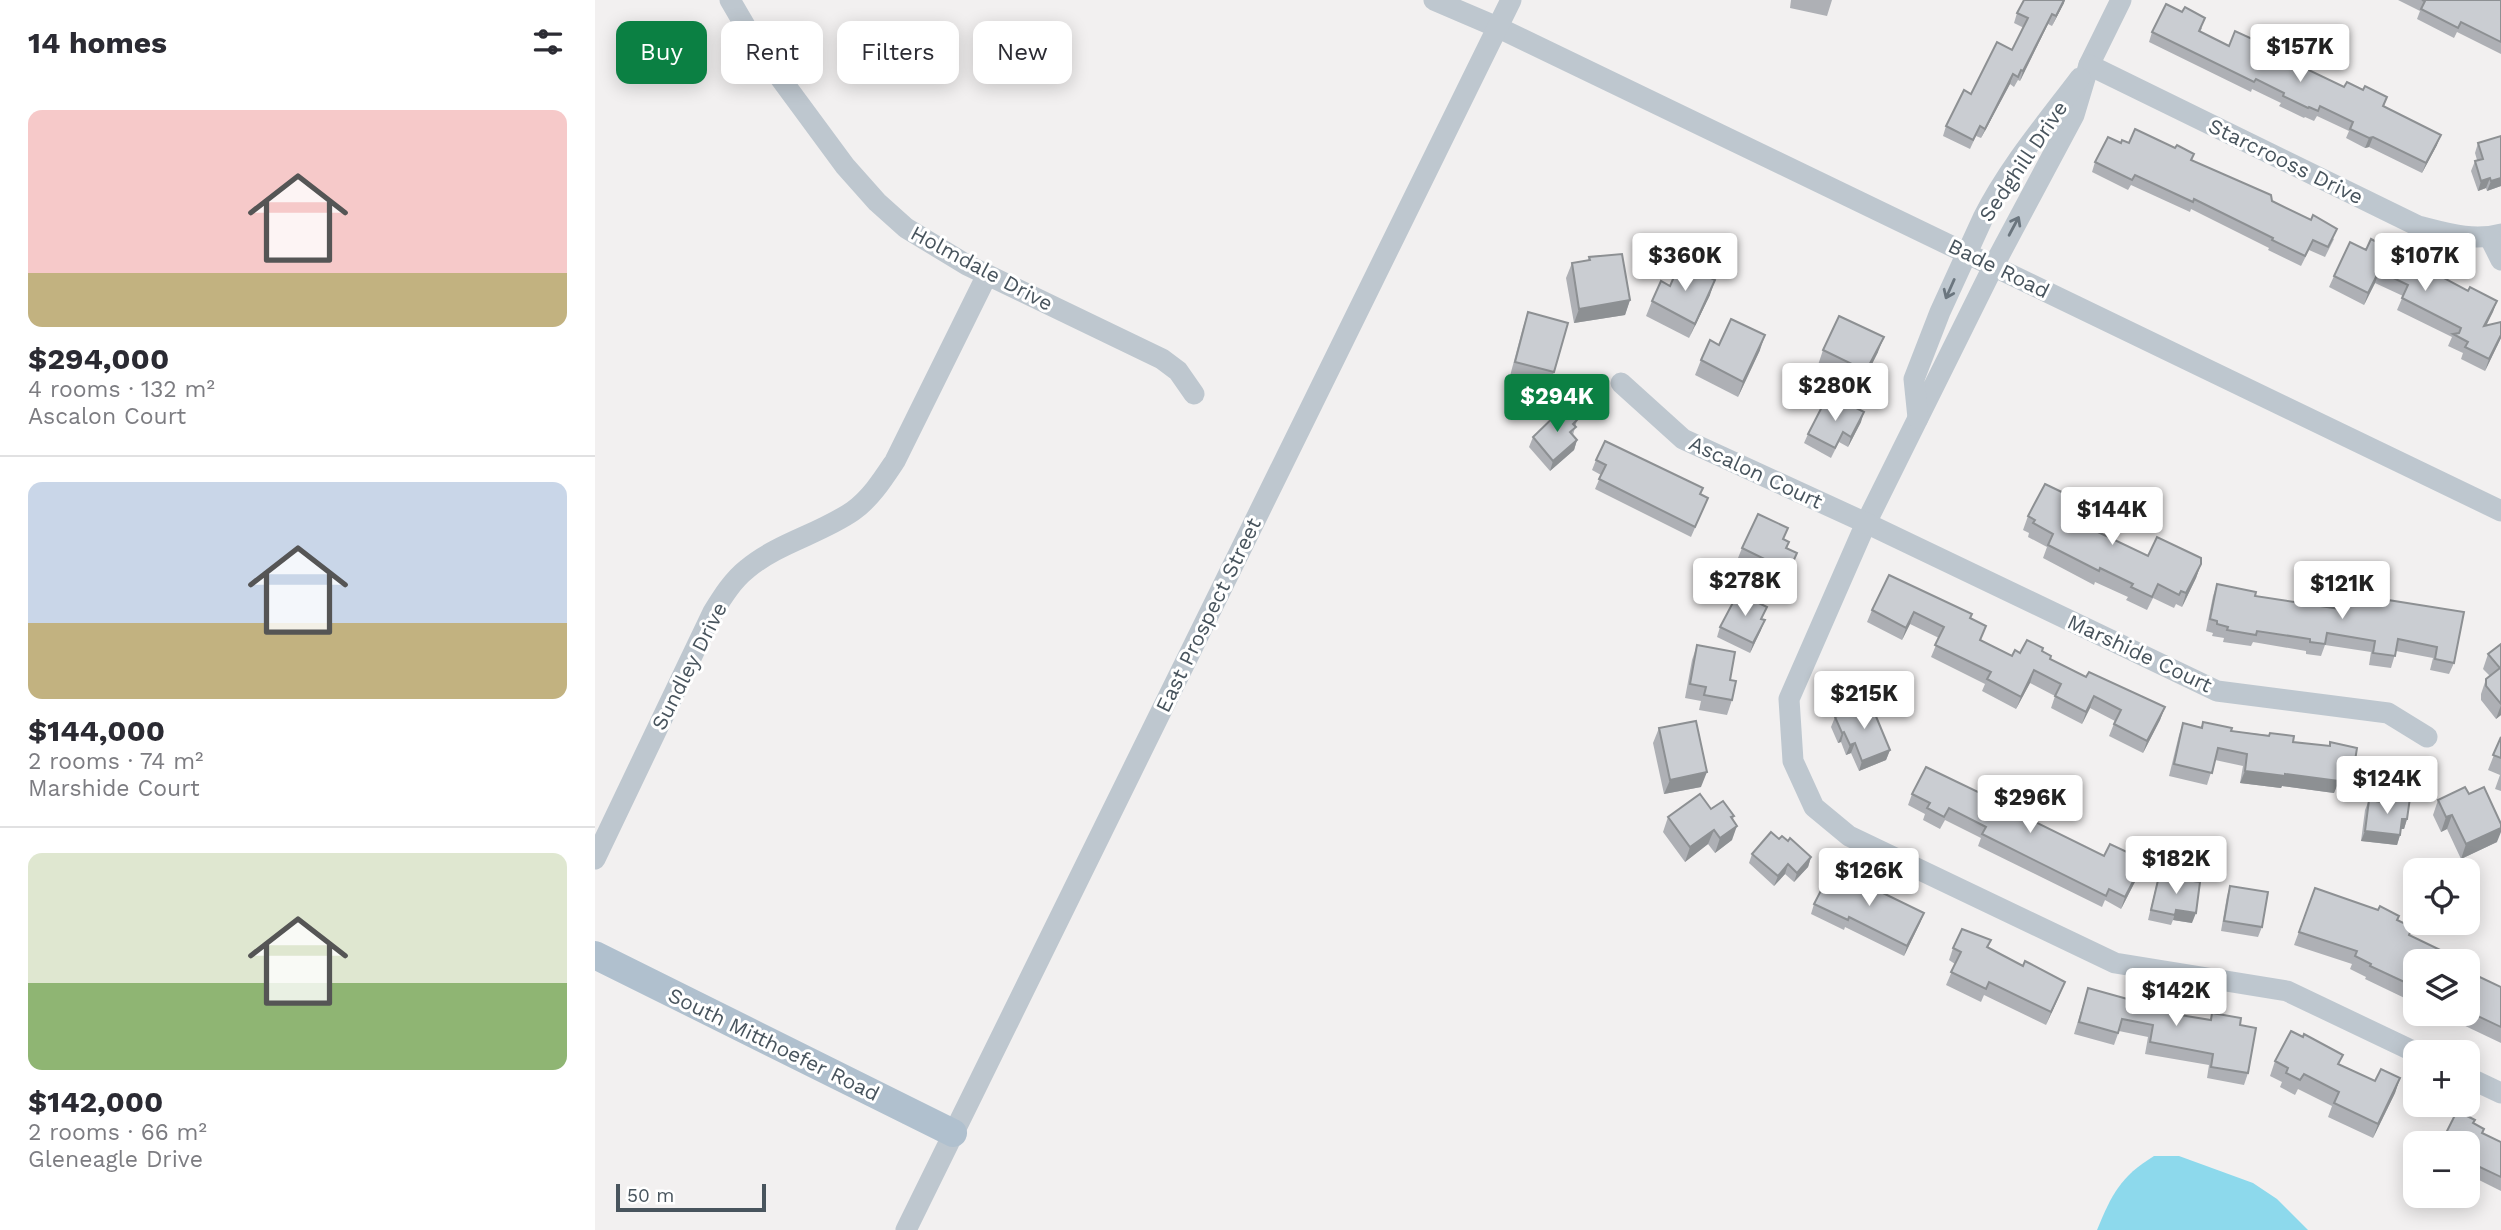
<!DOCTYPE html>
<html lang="en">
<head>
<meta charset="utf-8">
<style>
	:root { --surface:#fff; --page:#f2f2f3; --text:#2b2b33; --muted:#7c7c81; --line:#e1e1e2; --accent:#0b8043 }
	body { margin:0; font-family:"Work Sans",sans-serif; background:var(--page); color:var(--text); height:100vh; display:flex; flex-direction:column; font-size:26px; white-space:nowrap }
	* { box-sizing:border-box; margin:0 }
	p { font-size:23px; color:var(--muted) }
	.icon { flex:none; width:38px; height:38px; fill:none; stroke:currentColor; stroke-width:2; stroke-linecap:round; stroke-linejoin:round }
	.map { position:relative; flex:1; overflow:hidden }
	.drawer { display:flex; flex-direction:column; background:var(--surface); width:595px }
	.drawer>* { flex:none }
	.guide { position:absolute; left:21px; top:21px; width:665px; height:63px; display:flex; gap:14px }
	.tools { position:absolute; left:1808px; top:858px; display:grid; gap:14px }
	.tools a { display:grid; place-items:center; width:77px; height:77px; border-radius:14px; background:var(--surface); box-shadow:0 4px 18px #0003; font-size:35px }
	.scale { position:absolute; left:21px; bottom:18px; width:150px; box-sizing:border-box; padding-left:7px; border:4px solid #48545d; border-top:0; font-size:19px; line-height:24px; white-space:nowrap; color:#48545d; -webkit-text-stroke:5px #fff; paint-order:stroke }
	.price { position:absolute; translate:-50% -60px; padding:0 16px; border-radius:7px; background:#fff; color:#222; font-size:23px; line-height:46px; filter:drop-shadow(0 2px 4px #0008) }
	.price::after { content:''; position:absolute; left:50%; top:42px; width:21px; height:16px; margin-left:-10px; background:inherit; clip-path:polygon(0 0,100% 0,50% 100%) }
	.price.current { background:var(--accent); color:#fff }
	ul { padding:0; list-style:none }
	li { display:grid; align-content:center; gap:14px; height:371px; padding:0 28px }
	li+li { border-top:2px solid var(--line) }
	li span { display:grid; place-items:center; height:217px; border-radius:14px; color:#555 }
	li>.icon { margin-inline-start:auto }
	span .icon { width:126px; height:126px; fill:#fffc; stroke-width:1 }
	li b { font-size:30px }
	h2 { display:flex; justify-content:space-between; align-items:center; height:84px; padding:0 28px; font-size:30px }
	.tag { padding:0 24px; border-radius:14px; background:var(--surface); box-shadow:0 4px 18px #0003; font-size:24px; line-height:63px }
	.tag.current { background:var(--accent); color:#fff }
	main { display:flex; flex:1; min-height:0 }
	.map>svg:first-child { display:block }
	.water { fill:#8dd9ec }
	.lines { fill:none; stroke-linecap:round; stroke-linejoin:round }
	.minor { stroke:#bec7cf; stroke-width:21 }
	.major { stroke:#b0c0ce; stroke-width:28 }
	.wall { fill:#aeb0b5 }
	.shaded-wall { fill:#8d9093 }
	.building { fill:#cacdd2; stroke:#8d9093; stroke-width:2 }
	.oneway { stroke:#6b767f }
	.labels { text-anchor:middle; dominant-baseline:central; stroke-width:6; stroke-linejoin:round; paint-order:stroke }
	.street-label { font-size:21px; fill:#48545d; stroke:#fff }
</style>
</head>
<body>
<main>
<section class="drawer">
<h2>14 homes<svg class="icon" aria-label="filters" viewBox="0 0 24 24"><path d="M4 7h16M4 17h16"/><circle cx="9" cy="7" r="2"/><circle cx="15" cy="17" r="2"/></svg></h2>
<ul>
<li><span style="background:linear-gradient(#f6c9c9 75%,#c2b280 0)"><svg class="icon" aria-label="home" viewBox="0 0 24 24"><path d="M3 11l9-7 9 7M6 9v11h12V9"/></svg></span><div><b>$294,000</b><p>4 rooms · 132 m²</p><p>Ascalon Court</p></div></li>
<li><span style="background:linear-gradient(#c9d6e8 65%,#c2b280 0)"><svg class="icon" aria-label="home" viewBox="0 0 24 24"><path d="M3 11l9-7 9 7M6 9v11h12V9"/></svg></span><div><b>$144,000</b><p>2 rooms · 74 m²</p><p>Marshide Court</p></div></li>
<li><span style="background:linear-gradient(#dfe7d0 60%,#8fb573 0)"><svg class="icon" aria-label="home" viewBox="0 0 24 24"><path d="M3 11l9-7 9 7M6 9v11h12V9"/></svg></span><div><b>$142,000</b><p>2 rooms · 66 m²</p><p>Gleneagle Drive</p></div></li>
</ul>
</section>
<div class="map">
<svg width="1906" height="1230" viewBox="0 0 1906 1230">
	<rect width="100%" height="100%" fill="#f2f0f0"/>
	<!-- water -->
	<path class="water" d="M1559,1156h25l74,27 24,16 31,31h-211c15,-36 23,-53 57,-74z"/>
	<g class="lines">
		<!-- minor -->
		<g class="minor">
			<path d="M135,0l28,48 87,118 32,36 29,26 61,37 195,94 16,12 16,23"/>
			<path d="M839,0l63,27 1004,484"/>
			<path d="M1526,0l-32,65 -15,50 -80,150 -128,258 -77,176 4,62 21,46 35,29 266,127 172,28 128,61"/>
			<path d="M1494,65l329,161c28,7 55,16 83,8"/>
			<path d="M1895,238l11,22"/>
			<path d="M1026,383l62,56 183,84 351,168 171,22 39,24"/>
			<path d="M1323,418l-4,-39 26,-67 43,-94c25,-50 63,-95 97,-140"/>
			<path d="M0,859l118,-247c10,-16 20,-32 34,-43 31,-26 73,-35 106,-58 18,-13 30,-32 42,-50l92,-186"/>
			<path d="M1872,1077l34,16"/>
			<path d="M311,1230l605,-1230"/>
		</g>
		<!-- major -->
		<path class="major" d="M0,955l358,178"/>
	</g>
	<!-- wall -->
	<g class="wall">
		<path d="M1196,0h41l-5,16 -37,-8z"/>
		<path d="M1803,0h103v54l-44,-22 -3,6 -37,-19 3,-8z"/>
		<path d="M1469,3l-12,23 -4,-2 -28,57 -2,-1 -4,7 -4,-3 -29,54 -5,-2 -6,13 -27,-13 3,-10 25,-32 41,-44 12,-22 -10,-5 3,-10z"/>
		<path d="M1587,12l20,16 -2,4 29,14h30l85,41 19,3 24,7 -3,9 53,39 -15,28 -53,-26 -4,1 -19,-10 3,-7 -32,-15 -3,5 -9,-4 -1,1 -25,-12 2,-3 -29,-14 -1,3 -102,-50 3,-10z"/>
		<path d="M1526,143l71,17 80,41 62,38 -9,18 -16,-7 -8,16 -33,-16 1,-2 -78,-39 -1,3 -59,-27 -3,5 -36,-18 3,-10z"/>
		<path d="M1883,143l23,43 -14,5 -1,-3 -8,3 -7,-20 4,-10 2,-1 -2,-7z"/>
		<path d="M1771,250l102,41 29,10 -11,25 15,12 -16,33 -24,-12 2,-6 -15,-7 4,-9 -55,-27 6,-14 -28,-13 -11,22 -35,-18 5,-11z"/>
		<path d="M994,257l41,43 -5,15 -51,8 -8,-45 6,-15 16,-3z"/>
		<path d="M1075,286l40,9 -21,43 -43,-22 6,-15z"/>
		<path d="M933,312l26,60 -5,15 -39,-11 13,-49z"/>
		<path d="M1165,350l-22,47 -43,-22 6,-15z"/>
		<path d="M1228,350l55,2 -17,34 -43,-21z"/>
		<path d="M982,420l-4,15 4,5 -3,10 -24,21 -21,-24 4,-10z"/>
		<path d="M1266,422l-13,25 -9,-5 -8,16 -27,-15 4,-9z"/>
		<path d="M1001,460l107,28 -3,7 8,3 -17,39 -96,-48 6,-14 -9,-5z"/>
		<path d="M1496,506l-8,19 65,31 53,8 -5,14 -14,29 -6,-3 -2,4 -21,-10 -6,12 -21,-10 2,-3 -33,-15 -1,3 -51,-27 4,-11 -19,-10 1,-4 -6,-3 5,-14z"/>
		<path d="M1189,539l5,3 -2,6 10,5 -12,28 -47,-23 4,-10z"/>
		<path d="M1294,575l82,43 10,22 31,16 8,-3 22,-2 8,8 36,18 79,30 -5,13 -17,33 -34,-17 6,-15 -25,-13 -8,16 -31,-16 4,-12 -25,-13 -14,26 -34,-18 3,-7 -54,-27 8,-19 -29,-14 -8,16 -35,-18 5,-12z"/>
		<path d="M1622,584l38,12 90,13 5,-15 114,18 -10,51 -5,11 -19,-4 3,-12 -37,-7 -5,17 -22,-3 2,-13 -46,-7 -4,11 -15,-2v-3l-53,-9 -2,4 -28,-4 1,-4 -12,-2 1,-3 -7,-2 7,-35z"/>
		<path d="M1167,619l-1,11 -11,23 -33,-16 3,-10z"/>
		<path d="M1906,644v71l-5,4 -15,-19v-6l5,-15 4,-3 -7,-7 5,-15z"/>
		<path d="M1102,645l33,35 2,20 -5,15 -28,-5 2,-9 -16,-3 7,-38z"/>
		<path d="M1240,717l55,33 -4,10 -27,11 -8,-18 -5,2 -5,-13 -3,1 -7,-16z"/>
		<path d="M1608,722l28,9 38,4 1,-2 23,9 36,4 1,-4 24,25 -4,12 -11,-1 -5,15 -52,-7 -1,2 -41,-5 3,-17 -28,-6 -8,25 -38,-9 10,-41 4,-12 18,4z"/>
		<path d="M1064,728l42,59 -37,7 -11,-51z"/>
		<path d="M1906,737v54l-6,-2 5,-14 -12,-5z"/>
		<path d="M1317,794h70l37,10 -3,9 88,43 40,4 -4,12 -19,37 -16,-9 -3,7 -124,-61 3,-8 -36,-18 -5,9 -17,-9 2,-6 -17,-9z"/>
		<path d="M1874,794l28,48 -36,17 -14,-30 -6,3 -8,-17 5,-15z"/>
		<path d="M1795,796l17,23 -3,10h-3l-1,6 -3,10 -36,-4 4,-31 4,-10 18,3z"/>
		<path d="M1116,809l23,7 -1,3 -1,21 -17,13 -7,-9 -23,18 -22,-30 5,-15z"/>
		<path d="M1184,839l9,2 23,16 -3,10 -14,15 -9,-8 -11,12 -25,-23 3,-9z"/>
		<path d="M1564,876l33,47 -19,-3 -2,5 -23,-5 8,-34z"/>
		<path d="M1244,878l85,35 -4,10 -16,33 -59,-29 -1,3 -33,-16 3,-10z"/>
		<path d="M1635,886l32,41 -4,10 -37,-6 6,-35z"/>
		<path d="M1720,888l82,32 12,15 6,26v42l-50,-24 1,-2 -16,-8 2,-5 -58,-19z"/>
		<path d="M1396,940l-3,8 72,46 -14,31 -62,-30 -3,7 -35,-17 9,-21 -6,-4 4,-12z"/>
		<path d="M1872,971l34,16v56l-63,-30h29z"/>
		<path d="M1493,988l43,12 41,9 8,6 30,5 2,-7 28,12 8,48 -4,12 -37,-7 2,-13 -64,-11 3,-17 -29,-6 -5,14 -40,-11z"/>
		<path d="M1680,1061l64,3 36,17 25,-3 -5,15 -22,45 -45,-21 4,-11 -34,-17 -3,6 -15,-8 2,-5 -12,-6z"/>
		<path d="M1879,1124l8,9 19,9v49l-34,-17v-31z"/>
	</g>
	<!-- shaded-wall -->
	<g class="shaded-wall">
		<path d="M1469,0h1l-1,3 -12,23z"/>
		<path d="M1457,14l-4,10 -28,57 3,-10z"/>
		<path d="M1418,74l-3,10 -29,54 4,-9z"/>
		<path d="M1846,135l-4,10 -15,28 4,-10z"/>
		<path d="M1778,137l-4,10 -4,1 4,-10z"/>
		<path d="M1895,178l-4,10 -8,3 3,-10z"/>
		<path d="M1906,178v8l-14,5 4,-10z"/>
		<path d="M1784,271l-4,12 -11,22 4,-12z"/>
		<path d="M1120,280l-5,15 -21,43 6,-14z"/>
		<path d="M1035,300l-5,15 -51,8 5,-14z"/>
		<path d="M1902,301l-4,11 -13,26 4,-12z"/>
		<path d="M1170,335l-5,15 -22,47 5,-15z"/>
		<path d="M1906,335v3l-16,33 4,-12z"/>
		<path d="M1289,337l-6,15 -17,34 5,-15z"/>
		<path d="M1269,412l-3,10 -13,25 3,-10z"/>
		<path d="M982,440l-3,10 -24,21 3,-10z"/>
		<path d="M1496,506l-5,13 -10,18 5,-13z"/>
		<path d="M1606,564l-5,14 -14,29 4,-14z"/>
		<path d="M1319,612l-4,12 -8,16 4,-12z"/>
		<path d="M1170,620l-4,10 -11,23 3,-10z"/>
		<path d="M1439,670l-4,13 -14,26 5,-12z"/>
		<path d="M1499,696l-4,12 -8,16 4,-12z"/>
		<path d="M1906,705v10l-5,4z"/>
		<path d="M1570,707l-5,13 -17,33 4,-12z"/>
		<path d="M1249,732l-3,10 -3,1 4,-10z"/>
		<path d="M1260,743l-4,10 -5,2 4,-10z"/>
		<path d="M1295,750l-4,10 -27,11 3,-10z"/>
		<path d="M1746,765l13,2 -4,12 -14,-2z"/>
		<path d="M1650,771l40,3 54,7 -5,12 -52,-7 -1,2 -41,-5z"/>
		<path d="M1112,772l-6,15 -37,7 6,-14z"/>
		<path d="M1857,815l-5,14 -6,3 5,-15z"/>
		<path d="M1807,819h5l-3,10h-5z"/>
		<path d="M1142,826l-5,14 -17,13 5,-15z"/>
		<path d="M1906,828v4l-4,10 -36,17 5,-15z"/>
		<path d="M1119,830l-6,14 -23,18 5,-15z"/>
		<path d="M1770,831l35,4 -3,10 -36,-4z"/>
		<path d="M1216,857l-3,10 -14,15 3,-9z"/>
		<path d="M1549,860l-4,12 -19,37 4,-12z"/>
		<path d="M1193,864l-3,10 -11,12 4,-10z"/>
		<path d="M1581,910l20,3 -4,10 -19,-3z"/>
		<path d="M1329,913l-4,10 -16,33 3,-10z"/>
		<path d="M1470,982l-5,12 -14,31 5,-13z"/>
		<path d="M1805,1078l-5,15 -22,45 5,-14z"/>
	</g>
	<!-- building -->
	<g class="building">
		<path d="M1429,0h40l-8,16 -4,-2 -29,57 -2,-1 -3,7 -5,-3 -28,55 -5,-3 -7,14 -27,-14 18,-36 7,4 26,-52 15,8 16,-32 -11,-5z"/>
		<path d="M1827,0h79v42l-40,-20 -3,6 -37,-19 4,-8z"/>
		<path d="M1571,4l16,8 3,-5 20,11 -6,13 30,15 6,-15 26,12 -2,3 85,41 3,-5 16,8 2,-4 22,11 -4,9 58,29 -15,28 -53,-26 -4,1 -19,-9 3,-7 -33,-16 -2,5 -9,-4 -1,1 -25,-12 1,-3 -28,-14 -2,3 -102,-50z"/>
		<path d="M1540,129l40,19 2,-3 17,9 -3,6 80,35 1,6 39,19 2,-5 24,14 -9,18 -15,-7 -8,16 -33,-16 1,-2 -79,-39 -1,3 -58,-27 -3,5 -37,-18 13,-25 13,6 1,-3 7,3z"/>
		<path d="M1906,136v42l-10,3 -1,-3 -9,3 -6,-20 8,-2 -5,-16z"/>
		<path d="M1776,239l97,52 2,-4 27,14 -13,25 17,-4v13l-12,24 -24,-12 3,-5 -15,-8 6,-1 2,-5 -59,-30 6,-13 -29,-14 -11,22 -34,-17 16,-34 16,8z"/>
		<path d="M1027,254l8,46 -51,9 -7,-46 18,-3 -1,-3z"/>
		<path d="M1085,263l35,17 -20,44 -43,-23 9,-20 9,5z"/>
		<path d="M933,312l40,11 -14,49 -39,-10z"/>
		<path d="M1244,316l45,21 -18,34 -43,-21z"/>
		<path d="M1136,319l34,16 -22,47 -42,-22 9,-20 9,5z"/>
		<path d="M1230,401l16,9 4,-8 19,10 -13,25 -8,-5 -8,16 -27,-14z"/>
		<path d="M970,406l12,14 -4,4 3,3 -6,5 7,8 -24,21 -20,-24z"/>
		<path d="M1010,441l98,47 -3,6 8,4 -13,29 -96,-48 7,-14 -10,-5z"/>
		<path d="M1450,484l46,22 -10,18 67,32 9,-19 44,21v6l-15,29 -5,-2 -2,4 -21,-11 -6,13 -21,-10 2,-3 -33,-16 -1,3 -51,-26 5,-11 -20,-11 2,-3 -7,-4z"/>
		<path d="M1163,514l30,14 -5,11 6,3 -3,6 11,5 -8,18 -47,-23z"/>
		<path d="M1294,575l83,39 -2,4 16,8 -6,14 32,16 3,-6 5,3 7,-13 16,8 -1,3 9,5 -1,3 36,18 3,-5 76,35 -18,34 -33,-17 7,-14 -27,-14 -8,16 -31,-16 6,-12 -27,-14 -13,27 -34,-18 4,-7 -56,-27 9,-18 -30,-15 -8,16 -34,-18z"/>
		<path d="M1622,584l39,8 -1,4 92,14 3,-16 114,18 -10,51 -19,-4 2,-12 -39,-8 -3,17 -22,-3 2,-12 -48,-8 -2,11 -15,-2v-3l-53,-8 -1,4 -29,-5 1,-3 -11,-3v-3l-7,-2z"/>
		<path d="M1143,593l29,14 -6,12 4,1 -12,23 -33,-16z"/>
		<path d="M1906,644v60l-15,-18v-7l14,-11 -12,-14z"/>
		<path d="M1102,645l38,7 -5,28 6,1 -4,19 -28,-5 2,-8 -16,-3z"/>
		<path d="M1275,702l20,48 -28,11 -7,-18 -5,2 -6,-13 -2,1 -7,-16z"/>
		<path d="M1101,721l11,51 -37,8 -11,-52z"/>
		<path d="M1608,722l29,6 -1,3 38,5 1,-3 24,3 -1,6 37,4v-4l27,6 -3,19 -13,-2 -2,16 -54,-7v2l-40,-5 2,-17 -29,-6 -6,25 -38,-9 9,-41 19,5z"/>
		<path d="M1906,737v21l-8,-3z"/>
		<path d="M1331,767l56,27 4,-7 33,17 -4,8 89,44 6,-12 34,16 -19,37 -16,-8 -3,7 -124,-62 4,-7 -37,-19 -5,9 -17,-9 3,-5 -18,-9z"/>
		<path d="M1870,787l4,7 15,-7 17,37v4l-35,16 -14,-29 -6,2 -8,-17z"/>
		<path d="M1105,794l11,15 12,-8 11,15 -3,1 6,9 -17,12 -6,-8 -24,17 -22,-30z"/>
		<path d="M1795,796l20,2 -3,21h-5l-2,16 -35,-4 4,-31 20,3z"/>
		<path d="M1176,832l8,7 3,-3 6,5 2,-3 21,19 -14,16 -9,-9 -10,12 -26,-22z"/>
		<path d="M1235,873l9,5 3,-5 82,40 -17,33 -58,-29 -1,3 -34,-16z"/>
		<path d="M1564,876l41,6 -4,31 -20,-3 -1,5 -24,-5z"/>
		<path d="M1635,886l38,6 -6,35 -38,-6z"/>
		<path d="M1720,888l63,22 2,-4 19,10 -2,4 15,7 -3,8 54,26h-48v26l-45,-21 1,-2 -16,-8 2,-5 -58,-19z"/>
		<path d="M1367,929l29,11 -4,7 36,19 2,-5 40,21 -14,30 -62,-30 -3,7 -35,-17 10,-20 -8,-4z"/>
		<path d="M1872,971l34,16v40l-34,-16z"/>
		<path d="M1493,988l43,12 41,7v2l9,1 -1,5 31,5 1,-7 29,5 -1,7 16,3 -8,45 -37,-6 2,-13 -63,-12 3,-17 -31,-6 -4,14 -39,-11z"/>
		<path d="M1696,1031l12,6 1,-3 39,21 -5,9 37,17 6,-12 19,9 -22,46 -44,-21 5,-11 -35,-18 -4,6 -14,-7 2,-5 -13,-7z"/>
		<path d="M1862,1111l18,9 -2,3 11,6 -2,4 19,9v35l-34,-16v-18h-26z"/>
	</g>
	<!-- one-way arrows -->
	<defs><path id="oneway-shaft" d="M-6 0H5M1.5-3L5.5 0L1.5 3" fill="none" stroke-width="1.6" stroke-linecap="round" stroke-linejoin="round" transform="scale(1.75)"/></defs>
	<g class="oneway">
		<use href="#oneway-shaft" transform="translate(1419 226) rotate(-62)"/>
		<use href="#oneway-shaft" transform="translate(1355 289) rotate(114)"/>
	</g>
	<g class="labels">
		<!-- street labels -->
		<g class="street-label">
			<text transform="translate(1428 161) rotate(-56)">Sedghill Drive</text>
			<text transform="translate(1691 161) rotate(26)">Starcrooss Drive</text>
			<text transform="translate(387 268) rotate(28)">Holmdale Drive</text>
			<text transform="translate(1404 268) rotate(26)">Bade Road</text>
			<text transform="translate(1161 472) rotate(25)">Ascalon Court</text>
			<text transform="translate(613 615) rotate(-64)">East Prospect Street</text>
			<text transform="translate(1545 653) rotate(25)">Marshide Court</text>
			<text transform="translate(94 666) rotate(-63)">Sundley Drive</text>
			<text transform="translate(179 1044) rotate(26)">South Mitthoefer Road</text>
		</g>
	</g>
</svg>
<div class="tools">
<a><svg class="icon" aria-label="locate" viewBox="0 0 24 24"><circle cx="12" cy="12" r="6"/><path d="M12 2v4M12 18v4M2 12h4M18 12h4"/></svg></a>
<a><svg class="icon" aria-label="layers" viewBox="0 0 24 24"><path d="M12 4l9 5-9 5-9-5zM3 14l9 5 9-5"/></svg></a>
<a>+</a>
<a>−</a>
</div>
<div class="scale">50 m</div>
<b class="price" style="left:1705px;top:84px">$157K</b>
<b class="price" style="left:1090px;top:293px">$360K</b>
<b class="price" style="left:1830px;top:293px">$107K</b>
<b class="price" style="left:1240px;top:423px">$280K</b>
<b class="price current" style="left:962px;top:434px">$294K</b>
<b class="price" style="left:1517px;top:547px">$144K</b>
<b class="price" style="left:1150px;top:618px">$278K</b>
<b class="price" style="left:1747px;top:621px">$121K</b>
<b class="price" style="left:1269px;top:731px">$215K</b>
<b class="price" style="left:1792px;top:816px">$124K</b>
<b class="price" style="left:1435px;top:835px">$296K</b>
<b class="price" style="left:1581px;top:896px">$182K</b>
<b class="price" style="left:1274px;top:908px">$126K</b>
<b class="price" style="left:1581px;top:1028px">$142K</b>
<div class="guide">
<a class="tag current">Buy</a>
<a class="tag">Rent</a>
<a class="tag">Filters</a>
<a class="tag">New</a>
</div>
</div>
</main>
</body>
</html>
